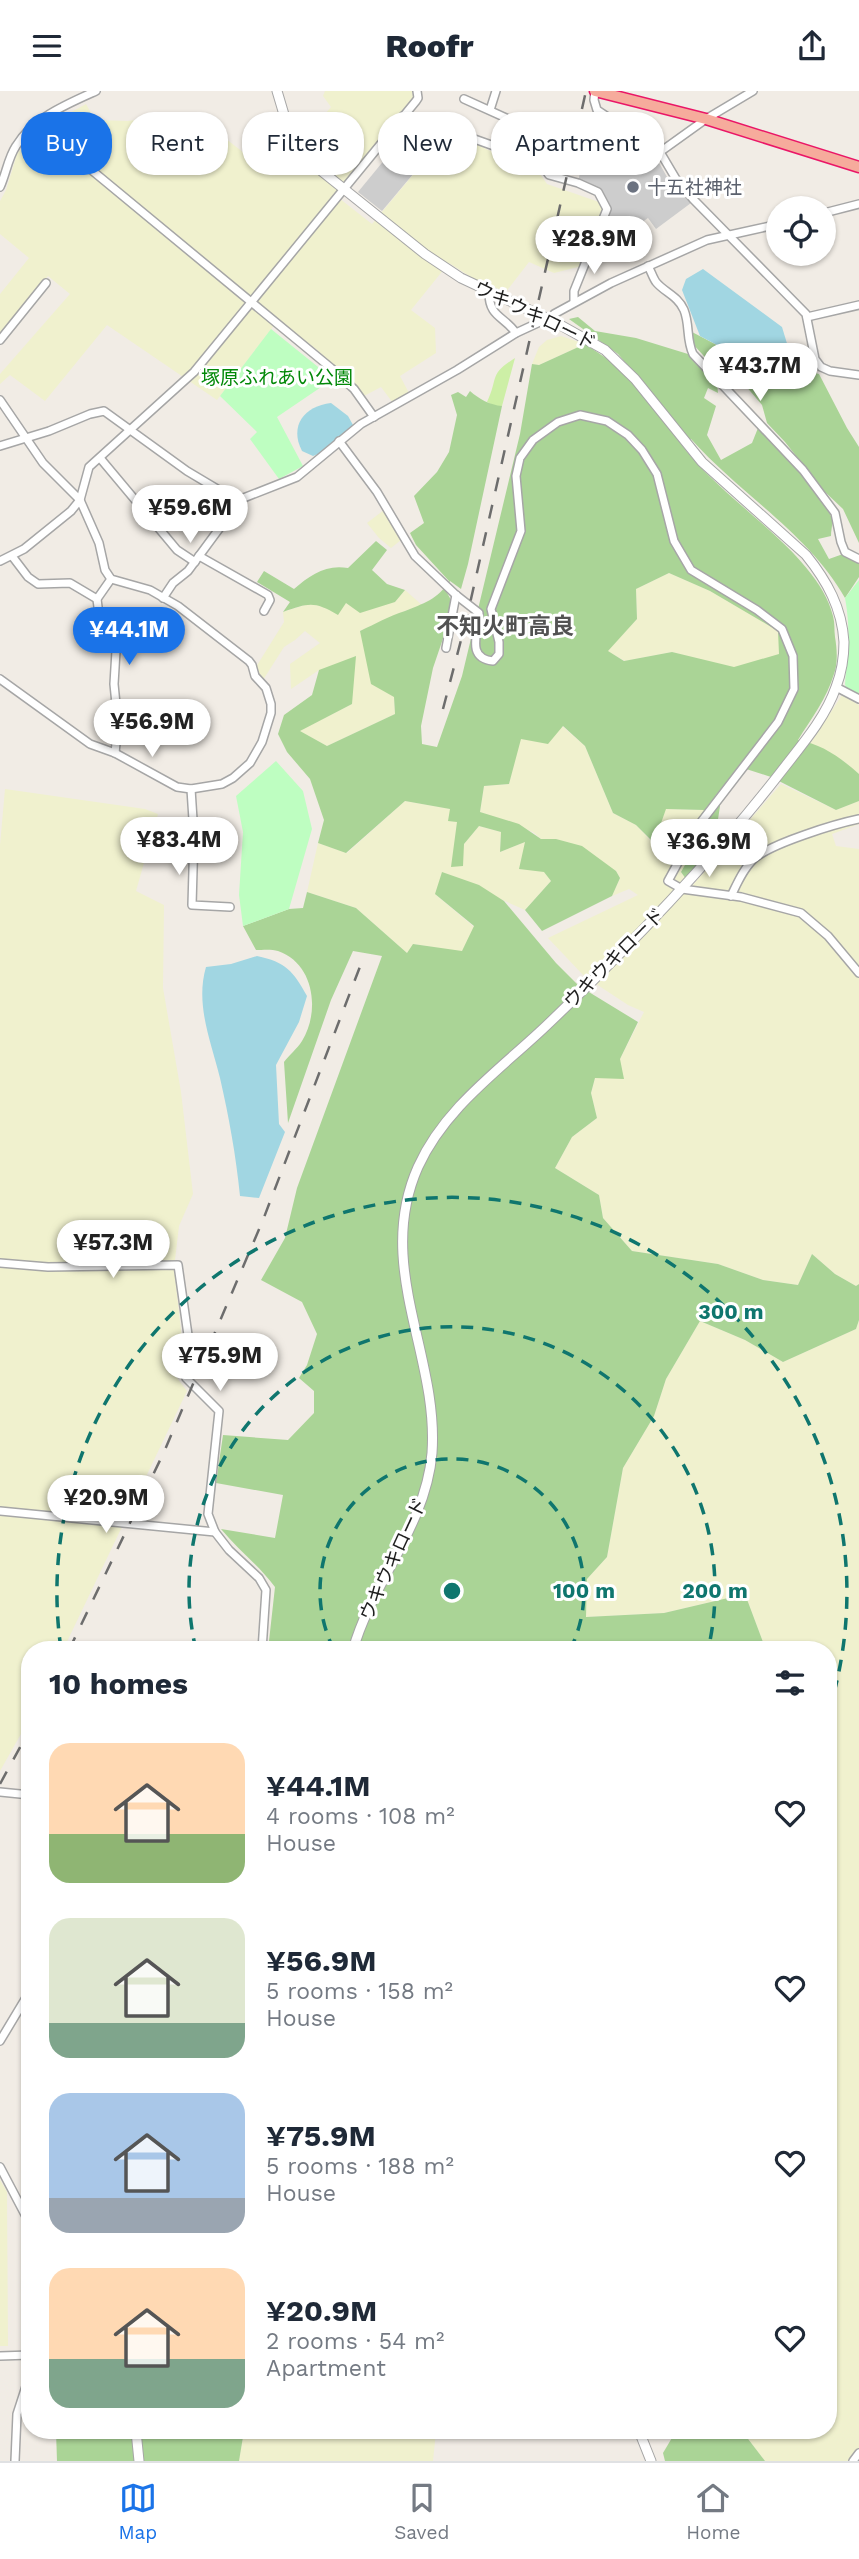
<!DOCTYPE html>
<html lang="en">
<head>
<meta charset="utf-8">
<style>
	:root { --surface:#fff; --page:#f2f2f3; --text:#1f2937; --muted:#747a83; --line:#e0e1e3; --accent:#1a73e8 }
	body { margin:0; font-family:"Work Sans","Noto Sans JP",sans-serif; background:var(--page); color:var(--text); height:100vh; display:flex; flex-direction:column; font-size:26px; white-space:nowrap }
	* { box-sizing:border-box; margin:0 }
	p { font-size:23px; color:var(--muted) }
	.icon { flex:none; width:38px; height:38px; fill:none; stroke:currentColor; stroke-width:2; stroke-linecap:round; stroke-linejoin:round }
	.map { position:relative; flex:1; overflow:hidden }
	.panel { position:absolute; left:21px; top:1550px; width:816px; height:798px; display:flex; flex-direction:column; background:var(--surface); border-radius:28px; box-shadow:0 2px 5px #0004 }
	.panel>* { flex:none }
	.guide { position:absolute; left:21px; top:21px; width:817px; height:63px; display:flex; gap:14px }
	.fabs { position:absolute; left:766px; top:105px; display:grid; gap:14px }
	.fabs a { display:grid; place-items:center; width:70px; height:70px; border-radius:50%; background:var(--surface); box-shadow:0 2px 5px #0004; font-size:35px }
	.price { position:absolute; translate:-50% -60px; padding:0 16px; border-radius:24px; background:#fff; color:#222; font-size:23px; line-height:46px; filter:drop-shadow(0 2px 4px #0008) }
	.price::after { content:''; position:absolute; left:50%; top:42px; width:21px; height:16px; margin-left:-10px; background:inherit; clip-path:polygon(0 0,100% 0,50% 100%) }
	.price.selected { background:var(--accent); color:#fff }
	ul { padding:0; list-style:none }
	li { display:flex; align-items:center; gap:21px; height:175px; padding:0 28px }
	li span { display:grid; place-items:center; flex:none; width:196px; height:140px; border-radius:21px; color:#555 }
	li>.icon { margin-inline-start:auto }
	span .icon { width:84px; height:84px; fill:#fffc; stroke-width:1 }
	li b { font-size:30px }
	h2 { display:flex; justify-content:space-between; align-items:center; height:84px; padding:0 28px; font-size:30px }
	.tag { padding:0 24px; border-radius:28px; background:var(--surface); box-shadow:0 2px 5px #0004; font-size:24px; line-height:63px }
	.tag.selected { background:var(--accent); color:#fff }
	header { display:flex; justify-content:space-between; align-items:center; height:91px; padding:0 28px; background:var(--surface); font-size:32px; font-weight:800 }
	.menu { display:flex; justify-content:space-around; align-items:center; height:98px; border-top:2px solid var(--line); background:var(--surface); font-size:19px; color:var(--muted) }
	.menu a { display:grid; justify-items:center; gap:4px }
	.menu .selected { color:var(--accent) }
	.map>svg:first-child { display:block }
	.religious { fill:#cdcdcd }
	.farmland { fill:#f0f1ce }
	.grass { fill:#cdefa6 }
	.forest { fill:#aad496; fill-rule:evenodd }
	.park { fill:#befec1 }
	.water { fill:#a1d6e2 }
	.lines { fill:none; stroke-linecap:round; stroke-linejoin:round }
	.minor-casing { stroke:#a6a6a6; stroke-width:10 }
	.tertiary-casing { stroke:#a6a6a6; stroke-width:11 }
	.trunk-casing { stroke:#ea1667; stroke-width:13 }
	.minor { stroke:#fff; stroke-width:7 }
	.tertiary { stroke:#fff; stroke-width:9 }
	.trunk { stroke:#f6ab9c; stroke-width:10 }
	.rail { stroke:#6d6d6d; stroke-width:2.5; stroke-dasharray:14 14; stroke-linecap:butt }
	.ring { fill:none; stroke:#0f766e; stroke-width:3.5; stroke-dasharray:12 9 }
	.worship-dot { fill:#6b7280; stroke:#fff; stroke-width:2.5 }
	.labels { text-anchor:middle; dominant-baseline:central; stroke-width:6; stroke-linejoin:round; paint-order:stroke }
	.worship-label { font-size:19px; fill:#5b616d; stroke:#fff; text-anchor:start }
	.street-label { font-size:19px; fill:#1f1f1f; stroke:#fff }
	.park-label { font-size:19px; fill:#028808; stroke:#fff }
	.quarter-label { font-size:23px; font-weight:bold; fill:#525252; stroke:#fff }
	.centre { fill:#0f766e; stroke:#fff; stroke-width:3.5 }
	.ring-label { font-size:21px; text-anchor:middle; font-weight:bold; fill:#0f766e; stroke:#fff; stroke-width:6; stroke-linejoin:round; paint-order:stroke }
</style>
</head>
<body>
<header><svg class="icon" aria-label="menu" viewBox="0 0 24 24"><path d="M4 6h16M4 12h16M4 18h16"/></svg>Roofr<svg class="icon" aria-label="share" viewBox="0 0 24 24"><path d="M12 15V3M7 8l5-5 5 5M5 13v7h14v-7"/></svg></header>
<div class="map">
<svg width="859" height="2370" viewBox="0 0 859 2370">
	<rect width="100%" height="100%" fill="#f1ece5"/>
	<!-- religious -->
	<g class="religious">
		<path d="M409,39l21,24 -48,57 -24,-19z"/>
		<path d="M628,43l26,20 17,30 20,19 -35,26 -8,-11 -30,21 -13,-23v-16l-27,-19 4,-16 12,4z"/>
	</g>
	<!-- farmland -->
	<g class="farmland">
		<path d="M325,0h87l1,6 -78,98 37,29 59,-71 8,4 27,-19 22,12 44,12 15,22 52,18 5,6 -22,58 -28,7 -25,-11 -24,31 -28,-12 -28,-18 -38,47 24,18 1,25 -36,23 9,17 -16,10 -12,-16 -17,9 -14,-16 -34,-31 -38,-29 -61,80 -110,-75 -62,76 -35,-26 -10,9v-10l70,-80 -22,-18 -48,59v-41l29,-36 -29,-24v-33l6,-11 11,-36 8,-10 19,-17 42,-23 9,16 33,1 28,-4 28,23 36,-11 1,6 32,25 17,-19 25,-16 25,-5 11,-13 -8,-11z"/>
		<path d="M561,245l24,8 -46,21 -7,-1 7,-17 8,-7z"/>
		<path d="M384,419l17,30 -10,8 -12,-10 -12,-15z"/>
		<path d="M669,482l41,18 69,40v24l-49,77 82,9 30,-46 17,10v69l-17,-14 -113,-27 -39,-76 -18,-5 -47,9 -18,-10 30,-32 -1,-30z"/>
		<path d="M405,499l18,16 -16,4 -47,21 34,66 1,17 -68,32 -28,-15 53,-27 -33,-34 -28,19 -1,-25 30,-21 -15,-12 -10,9 -11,7 -21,33 -7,-13 28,-45 -1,-10 25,-8 87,-2z"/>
		<path d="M562,635l23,20 28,67 23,12 17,18 12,-34 40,1 -14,45 -10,17 11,14 89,-102 55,26 23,-9v23l-27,10 4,12 23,3v435l-3,2 -21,-12 -23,-20 -14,31 -35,-5 -45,-16 -86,-13 -29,-33 -4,-23 -44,-27 17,-31 25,-19 -6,-25 4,-15 25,-19 24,-47 -16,-7 -44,-29 -36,-38 90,-43 -9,-6 -17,7 8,-18 -4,-7 -60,-32h-15l-8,-7 -53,-20 4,-26 25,-2 11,-45z"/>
		<path d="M5,698l140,20 13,5 -22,77 28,14 -1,83 18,104 12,102 -14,32 -5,42 9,80 -7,15 1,15 10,13 -124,259h-33v68l-30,53v-926z"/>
		<path d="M405,710l46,8 6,12 7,23 15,-18 22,6 -1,20 25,-10 26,39 -26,29 -83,-37 -6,22 38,32 -12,25 -48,-8 -7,9 -51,-45 -49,-16 11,-49 29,10z"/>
		<path d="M859,1229v1141h-94l-23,-30h86v-372l8,-4 -8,-20v-385h-62l-21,-56 -81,19 -78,4 1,-38 20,-22 16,-89 31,-52 12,-37 34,-58 45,19 38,22 73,-33z"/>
		<path d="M0,2089l7,12 1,154h-8z"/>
		<path d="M244,2340h192l-3,30h-194z"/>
	</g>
	<!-- grass -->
	<path class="grass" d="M515,267l-13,48h-7l-8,-4c12,-25 1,-27 28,-44z"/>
	<!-- forest -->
	<g class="forest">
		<path d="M578,226l17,14 41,7 52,16 29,29 1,10 -10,-5 -4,10 12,8 -9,29 14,25 31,-17 6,-15c19,20 66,67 74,91 1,5 -1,11 -1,17l-13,3 11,20 14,-5 16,9v14l-14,21c-36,-64 -105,-104 -154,-159l-12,2c39,58 138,110 154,175 2,7 1,14 2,21 2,12 3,26 -1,37 -7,24 -23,45 -36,66 24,4 43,18 61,34v27l-23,9 -65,-33 -31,-10 -25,29 5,10 -6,40 -28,33 -5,-7c8,-14 16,-26 9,-41l14,-21 -38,-1 -12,34 -18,-18 -23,-12 -28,-67 -22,-20 -15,18 -27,-5 -12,45 -25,2 -4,26 39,12 22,15h15l26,7 34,25 4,7 -8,18 -70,35 -17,-21 26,-29 -7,-9 -25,-3 6,-27 -25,10 1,-20 -22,-6 -15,18 -1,22 -12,1 6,-45 -9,-1 2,-12 -45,-8 -59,52 -28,-10 6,-23 -14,-41 -23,-27 -9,-18 6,-19 28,-20 7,-25 37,-14 -4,48 -52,27 27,15 68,-32 -1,-17 -23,-13 -11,-53c15,-7 29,-15 45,-20 17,-7 34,-12 44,-30l-33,-36 -6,-12 14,-10 -10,-27 23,-24 12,-20 8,-37 -6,-20 7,-3 8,5 4,-6c9,8 20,14 32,15l-34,158 -7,25 -11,-8 -5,8 6,11v15l-18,53 -12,58 1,18 15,3 25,-71 58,-242 12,-70 7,1 46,-21 57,38 -24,-28 -49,-35zM669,482l41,18 68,40 1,23 -45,13 -62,-15 -48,9 -16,-10 29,-32 -1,-30z"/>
		<path d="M692,241l42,22 11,13 28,4 16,-4 30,7 28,54 12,19v96l-16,-34 -19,-18 -39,-49 -18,-19 -5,-18 -17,-20 -19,-5 -35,-38z"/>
		<path d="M376,450l11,9 -15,20 15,14 18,6 -10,12 -35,11 -14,-10 -8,12c-24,-14 -29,-12 -55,-3l7,-10 -33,-20 7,-11 30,18c16,-14 32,-25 54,-21z"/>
		<path d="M442,781l37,13 25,16 52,62 23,23 59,36 -18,37 4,20 -29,-1 -4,15 6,25 -25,19 -17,31 44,27 4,23 29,33 86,13 45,16 35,5 14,-31 23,20 21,12 3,-2v36l-3,9 -73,33 -38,-22 -45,-19 -34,58 -12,37 -31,52 -16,89 -20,22 -1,38 78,-4 81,-19 21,56h-498l7,-63c-16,-22 -37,-37 -54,-58l54,9 8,-43 -67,-12 7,-48 65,5 26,-27v-22l-15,-13 8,-13 10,-31 -15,-32 -41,-22 24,-42 12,-50 85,-232 -29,-5 -22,49 -43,123 -4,-61c5,-7 13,-13 18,-21 18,-29 13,-77 -24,-90 -6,-2 -16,-1 -22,-1l-13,-24 46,-17 14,-1 4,-16 49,16 51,45 6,-9 49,7 12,-25 -39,-32z"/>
		<path d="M56,2340h188l-5,30h-182z"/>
		<path d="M676,2340h66l23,30h-100l-2,-8z"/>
	</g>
	<!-- park -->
	<g class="park">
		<path d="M271,238l62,50 -56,38 26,49 -24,13 -29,-40 7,-7 -37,-36z"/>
		<path d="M859,489v115l-13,-7 -1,-4c3,-32 6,-53 0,-86z"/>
		<path d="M276,670l27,30 9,38 -23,80 -46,17 -4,-31 4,-63 -7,-36z"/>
	</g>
	<!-- water -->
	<g class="water">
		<path d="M703,178l79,58 10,33 -3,7 -16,4h-18l-10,-4 -11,-13 -34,-18 -18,-46 4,-11z"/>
		<path d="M331,312l17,13 5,9 -35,29 -5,2 -11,-5c-13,-25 2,-45 29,-48z"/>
		<path d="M257,865c29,6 36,15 50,40l-8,26 -23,43 3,59 6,8 -26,66 -19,-2c-4,-40 -11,-79 -20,-118 -9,-37 -25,-73 -14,-111l25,-3z"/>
	</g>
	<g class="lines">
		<!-- minor casing -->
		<g class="minor-casing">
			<g id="minor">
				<path d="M595,0l-1,9 3,10 63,42 16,27 17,20 113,115 9,45 6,8 9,4 29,4"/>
				<path d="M464,8l71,32"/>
				<path d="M490,19l6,-19"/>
				<path d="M403,25l36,36h4l23,-16 28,10 26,5 12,5 8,6 9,13 29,8 20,9 9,17 -33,82v10"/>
				<path d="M37,34l294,243 23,21 20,28"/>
				<path d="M660,61l46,-33 47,-28"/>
				<path d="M0,96c6,-13 8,-29 16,-41 17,-28 51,-42 80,-55"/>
				<path d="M824,122l35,-9"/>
				<path d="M648,175c3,5 5,12 8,16 8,10 22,14 28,28 6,15 2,29 9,44l110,116 32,43 6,29 4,10 14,7"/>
				<path d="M489,202c0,24 15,23 27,40"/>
				<path d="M554,223l57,-31 96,-43 72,-16"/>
				<path d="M807,226l52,-12"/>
				<path d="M0,249l46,-57"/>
				<path d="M0,309l43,63 37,37 19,43 6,27 6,9 39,11 28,16 71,55 3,4 3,11 11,12 5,16v9l-9,29 -12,21 -17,15 -11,6 -31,5 -14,-2 -62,-34 -25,-9 -90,-65"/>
				<path d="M339,350l38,51 38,64 41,39 23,18c0,19 -14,45 14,48l6,-7v-12l-8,-33 30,-78 -5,-55 4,-18 13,-18 25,-18 22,-7 27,6 21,14 14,15 15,24 17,67 17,29 66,40 25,19 11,27 1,33 -16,33 -80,104 -30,55 14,8 59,8 60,16 27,23 31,37"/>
				<path d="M0,355l49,-15 41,-17 14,-3 83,60 47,28h7l56,-22 64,-53 96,-54 59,-37 26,-12"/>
				<path d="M100,367l77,92 18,12"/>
				<path d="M12,465l16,21 10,7 32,-1 27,16"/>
				<path d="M199,465l69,39 2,5 -6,11"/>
				<path d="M0,470l24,-12 47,-38 9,-11 9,-33 105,-95 222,-271 2,-3 -1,-7"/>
				<path d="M111,488l-14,20 2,16 17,36 -2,33 4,40 -3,29"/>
				<path d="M163,507l10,-15 15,-12 53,-72"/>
				<path d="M446,557l10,-53"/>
				<path d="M836,596l23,12"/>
				<path d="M118,633l42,1 9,-3"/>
				<path d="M191,698l3,46 -2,70 38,2"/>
				<path d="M731,805c6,-12 13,-29 24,-38 18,-15 80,-34 104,-39"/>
				<path d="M0,1172l48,4 130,-2 12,84 -7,21 3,8 33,33 -11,103 7,18 14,18 30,28 7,12 -4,60"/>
				<path d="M0,1420l215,21"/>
				<path d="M0,1701l30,3"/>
				<path d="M0,1950l30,-50"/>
				<path d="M0,2076l30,57"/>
				<path d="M0,2265l30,-1"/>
				<path d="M15,2370l2,-47 13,-40"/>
				<path d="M853,2370l6,-8"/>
			</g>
		</g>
		<!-- tertiary casing -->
		<g class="tertiary-casing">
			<g id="tertiary">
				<path d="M277,0l11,37 10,17 21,24 106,85 36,24 94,44 50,28 30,29 67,83 104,93c21,26 36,53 38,87 0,14 -3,32 -8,45 -11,32 -36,60 -56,86 -70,90 -150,173 -233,252 -46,44 -102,82 -129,142 -44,99 21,188 14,286 -6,73 -60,129 -79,197"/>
				<path d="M136,2340l3,30"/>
				<path d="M639,2340l12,30"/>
			</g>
		</g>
		<!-- trunk casing -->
		<g class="trunk-casing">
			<path id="trunk" d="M595,0l111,28 153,48"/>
		</g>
		<!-- minor -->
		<use href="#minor" class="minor"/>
		<!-- tertiary -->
		<use href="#tertiary" class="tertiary"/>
		<!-- trunk -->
		<use href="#trunk" class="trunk"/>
		<!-- rail -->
		<g class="rail">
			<path d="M443,618l23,-88 120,-530"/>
			<path d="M69,1559l95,-198 99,-232 98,-256"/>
			<path d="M0,1693l30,-55"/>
		</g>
	</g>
	<!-- distance rings -->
	<g class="ring">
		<path d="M334 1559A132 132 0 1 1 570 1559"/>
		<path d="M196 1559A263 263 0 1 1 708 1559"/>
		<path d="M61 1558A395 395 0 1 1 829 1619"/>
	</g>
	<!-- markers -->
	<circle class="worship-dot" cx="633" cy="96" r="7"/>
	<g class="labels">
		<!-- worship labels -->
		<g class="worship-label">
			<text x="647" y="96">十五社神社</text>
		</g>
		<!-- street labels -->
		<g class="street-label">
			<text transform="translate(535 224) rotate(26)">ウキウキロード</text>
			<text transform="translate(614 867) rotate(-45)">ウキウキロード</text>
			<text transform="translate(393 1468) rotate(-65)">ウキウキロード</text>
		</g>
		<!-- park labels -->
		<g class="park-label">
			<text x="277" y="286">塚原ふれあい公園</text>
		</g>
		<!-- quarter labels -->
		<g class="quarter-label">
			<text x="505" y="535">不知火町高良</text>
		</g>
	</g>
	<circle cx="452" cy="1500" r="10" class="centre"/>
	<g class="ring-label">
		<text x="731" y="1228">300 m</text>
		<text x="584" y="1507">100 m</text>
		<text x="715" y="1507">200 m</text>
	</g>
</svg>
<div class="fabs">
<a><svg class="icon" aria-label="locate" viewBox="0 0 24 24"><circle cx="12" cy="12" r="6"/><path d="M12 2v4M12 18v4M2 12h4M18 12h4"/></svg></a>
</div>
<b class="price" style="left:594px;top:185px">¥28.9M</b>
<b class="price" style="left:760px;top:312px">¥43.7M</b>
<b class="price" style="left:190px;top:454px">¥59.6M</b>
<b class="price selected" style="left:129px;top:576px">¥44.1M</b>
<b class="price" style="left:152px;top:668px">¥56.9M</b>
<b class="price" style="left:179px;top:786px">¥83.4M</b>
<b class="price" style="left:709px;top:788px">¥36.9M</b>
<b class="price" style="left:113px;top:1189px">¥57.3M</b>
<b class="price" style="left:220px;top:1302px">¥75.9M</b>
<b class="price" style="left:106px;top:1444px">¥20.9M</b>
<div class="guide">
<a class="tag selected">Buy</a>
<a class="tag">Rent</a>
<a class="tag">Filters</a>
<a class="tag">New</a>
<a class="tag">Apartment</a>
</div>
<section class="panel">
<h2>10 homes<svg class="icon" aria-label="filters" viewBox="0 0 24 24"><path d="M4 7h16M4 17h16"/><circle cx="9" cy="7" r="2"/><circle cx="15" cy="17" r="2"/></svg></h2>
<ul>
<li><span style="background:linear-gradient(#ffd9b3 65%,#8fb573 0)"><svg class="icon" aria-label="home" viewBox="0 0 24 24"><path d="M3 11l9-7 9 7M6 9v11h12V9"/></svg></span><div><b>¥44.1M</b><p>4 rooms · 108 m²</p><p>House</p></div><svg class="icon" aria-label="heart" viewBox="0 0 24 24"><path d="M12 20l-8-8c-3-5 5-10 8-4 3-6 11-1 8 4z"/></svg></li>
<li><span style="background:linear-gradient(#dfe7d0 75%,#7fa58c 0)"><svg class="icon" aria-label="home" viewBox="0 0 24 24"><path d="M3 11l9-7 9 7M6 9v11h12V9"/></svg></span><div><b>¥56.9M</b><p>5 rooms · 158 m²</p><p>House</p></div><svg class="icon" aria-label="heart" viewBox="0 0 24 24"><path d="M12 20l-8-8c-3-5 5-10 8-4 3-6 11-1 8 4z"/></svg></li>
<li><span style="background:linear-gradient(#a9c7e8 75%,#9aa5b1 0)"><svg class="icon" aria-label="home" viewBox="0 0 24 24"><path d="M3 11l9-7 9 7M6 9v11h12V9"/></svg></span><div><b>¥75.9M</b><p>5 rooms · 188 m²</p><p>House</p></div><svg class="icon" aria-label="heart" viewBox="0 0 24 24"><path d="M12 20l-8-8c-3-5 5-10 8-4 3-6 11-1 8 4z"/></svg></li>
<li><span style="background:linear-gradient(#ffd9b3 65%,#7fa58c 0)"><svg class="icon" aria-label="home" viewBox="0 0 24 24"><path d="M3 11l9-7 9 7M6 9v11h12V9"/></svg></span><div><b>¥20.9M</b><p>2 rooms · 54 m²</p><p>Apartment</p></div><svg class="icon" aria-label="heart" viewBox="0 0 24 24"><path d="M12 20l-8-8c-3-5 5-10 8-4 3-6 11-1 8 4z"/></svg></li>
</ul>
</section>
</div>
<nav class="menu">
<a class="selected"><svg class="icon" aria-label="map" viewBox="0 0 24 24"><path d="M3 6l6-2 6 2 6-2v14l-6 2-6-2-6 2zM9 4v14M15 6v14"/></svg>Map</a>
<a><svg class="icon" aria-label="saved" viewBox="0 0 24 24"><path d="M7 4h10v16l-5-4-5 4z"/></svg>Saved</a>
<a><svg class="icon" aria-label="home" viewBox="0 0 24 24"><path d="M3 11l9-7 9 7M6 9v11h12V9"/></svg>Home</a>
</nav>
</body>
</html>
